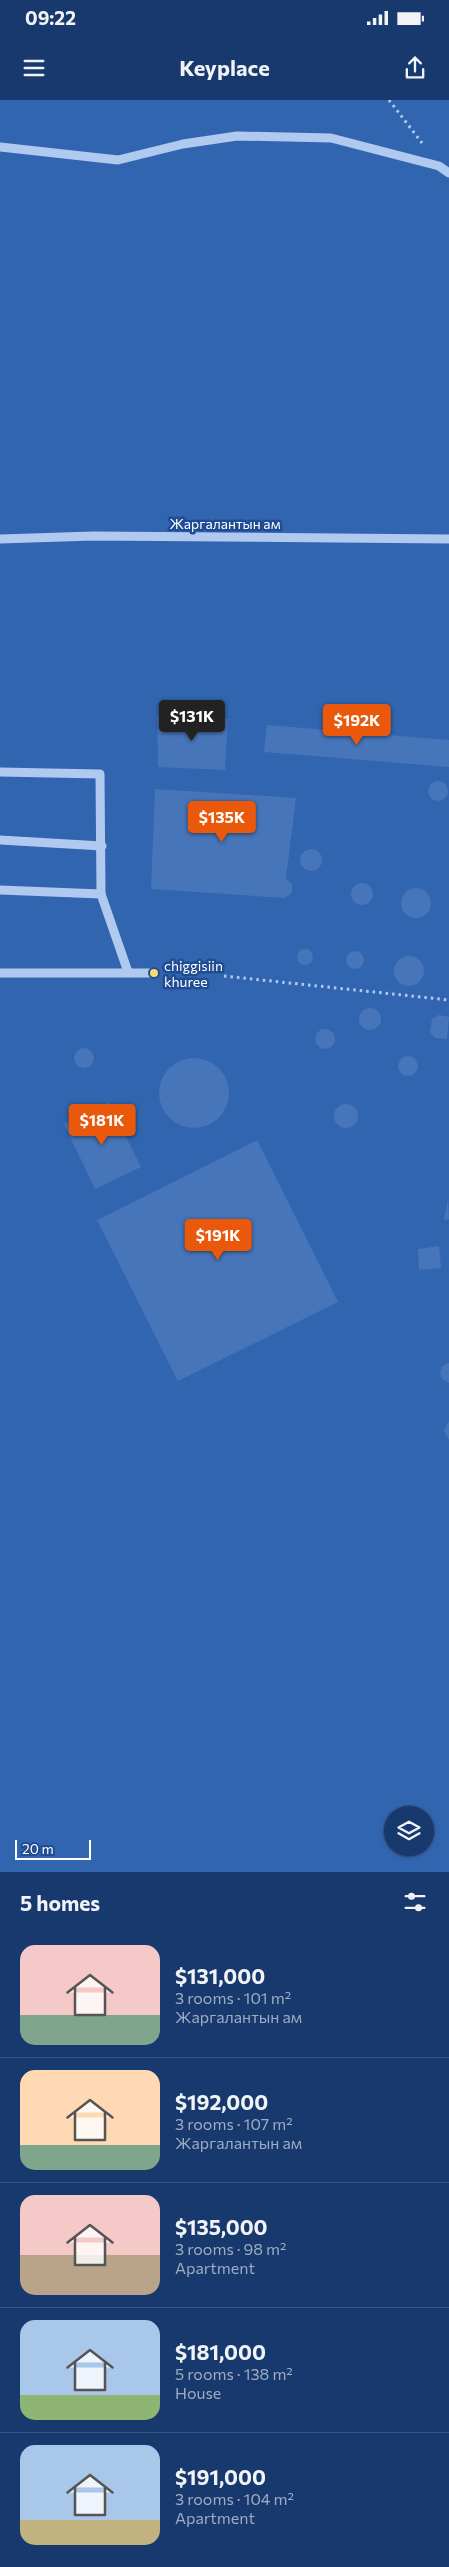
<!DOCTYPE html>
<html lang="en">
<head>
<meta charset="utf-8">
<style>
	:root { --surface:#17396e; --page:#244476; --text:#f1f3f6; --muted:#9eacc2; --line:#365381; --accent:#ea580c }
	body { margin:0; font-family:Commissioner,sans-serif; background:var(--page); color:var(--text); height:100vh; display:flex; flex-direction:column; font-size:19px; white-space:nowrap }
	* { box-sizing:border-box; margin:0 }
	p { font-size:16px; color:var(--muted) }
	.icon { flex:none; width:28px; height:28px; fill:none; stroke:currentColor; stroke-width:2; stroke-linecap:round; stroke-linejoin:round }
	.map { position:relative; height:1772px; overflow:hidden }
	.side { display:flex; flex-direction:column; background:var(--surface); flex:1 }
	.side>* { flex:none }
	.fabs { position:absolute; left:384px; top:1706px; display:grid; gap:10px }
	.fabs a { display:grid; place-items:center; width:50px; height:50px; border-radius:50%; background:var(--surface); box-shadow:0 1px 4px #0004,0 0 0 1px var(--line); font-size:25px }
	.scale { position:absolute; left:15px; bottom:12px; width:76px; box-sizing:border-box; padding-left:5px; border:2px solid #fff; border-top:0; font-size:14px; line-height:18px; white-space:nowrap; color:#fff; -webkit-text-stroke:4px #1f4c92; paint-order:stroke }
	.price { position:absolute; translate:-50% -42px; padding:0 11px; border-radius:5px; background:var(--accent); color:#fff; font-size:16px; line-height:32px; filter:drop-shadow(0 1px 2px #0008) }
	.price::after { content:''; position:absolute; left:50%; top:30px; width:15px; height:11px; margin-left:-8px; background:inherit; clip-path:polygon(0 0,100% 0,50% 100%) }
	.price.active { background:#222; color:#fff }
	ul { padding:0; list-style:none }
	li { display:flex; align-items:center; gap:15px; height:125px; padding:0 20px }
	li+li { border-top:1px solid var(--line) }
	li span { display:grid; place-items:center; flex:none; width:140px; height:100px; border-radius:15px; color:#555 }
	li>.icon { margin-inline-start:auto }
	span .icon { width:60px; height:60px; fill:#fffc; stroke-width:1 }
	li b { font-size:21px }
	h2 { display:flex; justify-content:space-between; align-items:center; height:60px; padding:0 20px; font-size:21px }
	.status { display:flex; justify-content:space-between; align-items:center; height:35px; padding:0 25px; background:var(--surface); direction:ltr }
	.status svg { height:14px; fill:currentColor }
	header { display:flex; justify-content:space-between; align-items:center; height:65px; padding:0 20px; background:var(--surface); font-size:22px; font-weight:700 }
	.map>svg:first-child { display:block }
	.green { fill:#3265b0; fill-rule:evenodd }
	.building { fill:#4775b9 }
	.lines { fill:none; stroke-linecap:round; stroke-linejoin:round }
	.path { stroke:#b0c9ee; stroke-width:3; stroke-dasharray:2.5 4; stroke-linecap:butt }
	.minor { stroke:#b0c9ee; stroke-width:9 }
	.poi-dot { fill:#fcda70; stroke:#1f4c92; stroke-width:2 }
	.labels { text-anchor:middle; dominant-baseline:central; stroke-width:5; stroke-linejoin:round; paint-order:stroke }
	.street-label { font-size:14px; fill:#fff; stroke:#1f4c92 }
	.poi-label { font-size:14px; fill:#fff; stroke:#1f4c92; text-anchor:start }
</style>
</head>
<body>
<div class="status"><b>09:22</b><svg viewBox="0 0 49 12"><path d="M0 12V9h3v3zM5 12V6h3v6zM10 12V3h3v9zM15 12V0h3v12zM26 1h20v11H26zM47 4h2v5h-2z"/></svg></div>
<header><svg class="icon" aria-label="menu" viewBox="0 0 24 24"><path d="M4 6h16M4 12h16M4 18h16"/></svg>Keyplace<svg class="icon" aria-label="share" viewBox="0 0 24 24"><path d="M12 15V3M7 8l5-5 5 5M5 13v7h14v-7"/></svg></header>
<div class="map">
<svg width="449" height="1772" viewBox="0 0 449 1772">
	<rect width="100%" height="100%" fill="#1f4c92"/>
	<!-- green -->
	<path class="green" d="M0,0h449v1772h-449zM392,1715h33v33h-33z"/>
	<!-- building -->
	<g class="building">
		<path d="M157,615l71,4 -3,51 -67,-3z"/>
		<path d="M267,625l182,15v27l-185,-15z"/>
		<circle cx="438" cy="691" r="10"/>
		<path d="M155,689l141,9 -10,81 6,5v9l-8,5 -133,-9z"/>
		<circle cx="311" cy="760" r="11"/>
		<circle cx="362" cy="794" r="11"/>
		<circle cx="416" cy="803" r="15"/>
		<circle cx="305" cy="857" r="8"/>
		<circle cx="355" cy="860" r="9"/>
		<circle cx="409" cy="871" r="15"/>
		<circle cx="370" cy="919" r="11"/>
		<path d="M439,915l10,2 -2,22 -12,-1 -5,-6 2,-13z"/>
		<circle cx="325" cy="939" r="10"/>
		<circle cx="84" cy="958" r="10"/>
		<circle cx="408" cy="966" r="10"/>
		<circle cx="194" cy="993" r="35"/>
		<path d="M109,1002l32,65 -46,22 -31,-65z"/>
		<circle cx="346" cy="1016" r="12"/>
		<path d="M257,1040l81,162 -160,79 -81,-161z"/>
		<path d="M448,1099l1,20 -5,1z"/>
		<path d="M439,1146l2,22 -22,2 -1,-21z"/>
		<path d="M447,1263h2v20l-7,-4 -2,-6 2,-6z"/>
		<path d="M449,1321v19l-5,-9z"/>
	</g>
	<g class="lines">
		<!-- path -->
		<g class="path">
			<path d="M389,0l33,43"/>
			<path d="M224,876l225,24"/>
		</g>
		<!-- minor -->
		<g class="minor">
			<path d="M0,47l118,13 65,-16 54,-8 94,2 108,28 10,7"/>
			<path d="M0,439l93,-3 356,3"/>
			<path d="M0,672l100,2 1,120 27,78"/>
			<path d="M0,740l102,6"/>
			<path d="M0,790l101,4"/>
			<path d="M0,873h154"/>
		</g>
	</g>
	<!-- markers -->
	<circle class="poi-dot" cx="154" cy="873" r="5"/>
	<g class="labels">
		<!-- street labels -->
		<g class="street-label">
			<text x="225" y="423">Жаргалантын ам</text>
		</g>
		<!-- poi labels -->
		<g class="poi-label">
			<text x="164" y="865">chiggisiin<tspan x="164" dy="16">khuree</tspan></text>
		</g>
	</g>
</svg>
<div class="fabs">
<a><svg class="icon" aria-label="layers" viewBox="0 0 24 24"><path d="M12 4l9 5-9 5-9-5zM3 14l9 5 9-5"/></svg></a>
</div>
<div class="scale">20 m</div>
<b class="price active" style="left:192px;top:642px">$131K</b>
<b class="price" style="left:357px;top:646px">$192K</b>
<b class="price" style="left:222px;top:743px">$135K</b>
<b class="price" style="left:102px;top:1046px">$181K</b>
<b class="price" style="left:218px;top:1161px">$191K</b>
</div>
<section class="side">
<h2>5 homes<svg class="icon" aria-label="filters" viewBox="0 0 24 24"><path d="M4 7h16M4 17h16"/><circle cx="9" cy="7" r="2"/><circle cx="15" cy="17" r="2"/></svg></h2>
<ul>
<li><span style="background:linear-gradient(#f6c9c9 70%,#7fa58c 0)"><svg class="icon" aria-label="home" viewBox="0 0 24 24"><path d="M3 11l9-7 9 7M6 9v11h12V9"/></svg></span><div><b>$131,000</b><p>3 rooms · 101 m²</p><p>Жаргалантын ам</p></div></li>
<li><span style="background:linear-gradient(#ffd9b3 75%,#7fa58c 0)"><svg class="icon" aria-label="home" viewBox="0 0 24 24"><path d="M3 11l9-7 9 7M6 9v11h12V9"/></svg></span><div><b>$192,000</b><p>3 rooms · 107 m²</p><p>Жаргалантын ам</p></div></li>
<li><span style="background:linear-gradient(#f6c9c9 60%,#b9a48a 0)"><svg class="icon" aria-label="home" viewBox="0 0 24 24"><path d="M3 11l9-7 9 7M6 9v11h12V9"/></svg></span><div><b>$135,000</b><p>3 rooms · 98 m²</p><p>Apartment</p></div></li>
<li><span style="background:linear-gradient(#a9c7e8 75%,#8fb573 0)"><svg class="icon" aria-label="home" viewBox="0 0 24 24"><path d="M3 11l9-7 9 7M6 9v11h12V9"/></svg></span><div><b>$181,000</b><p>5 rooms · 138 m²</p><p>House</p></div></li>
<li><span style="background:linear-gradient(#a9c7e8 75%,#c2b280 0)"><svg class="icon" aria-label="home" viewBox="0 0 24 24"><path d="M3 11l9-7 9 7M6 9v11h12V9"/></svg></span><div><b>$191,000</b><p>3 rooms · 104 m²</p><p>Apartment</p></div></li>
</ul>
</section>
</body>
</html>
